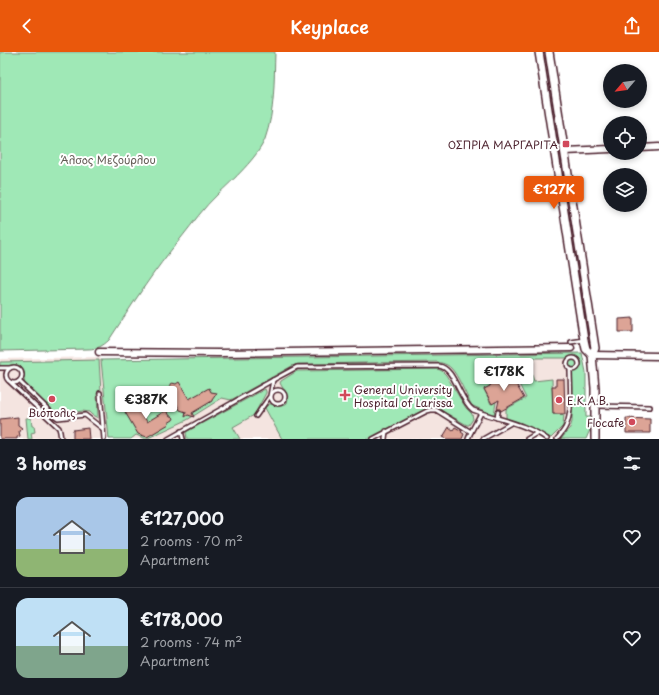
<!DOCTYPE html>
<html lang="en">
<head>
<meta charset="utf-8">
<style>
	:root { --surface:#171b24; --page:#242831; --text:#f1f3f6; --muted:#9ea1a6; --line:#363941; --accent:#ea580c }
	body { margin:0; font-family:"Playpen Sans",sans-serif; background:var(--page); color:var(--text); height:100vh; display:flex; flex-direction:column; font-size:15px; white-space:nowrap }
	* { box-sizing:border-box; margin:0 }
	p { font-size:13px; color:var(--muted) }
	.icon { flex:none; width:22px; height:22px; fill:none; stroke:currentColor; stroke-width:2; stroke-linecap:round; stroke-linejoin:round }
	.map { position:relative; height:387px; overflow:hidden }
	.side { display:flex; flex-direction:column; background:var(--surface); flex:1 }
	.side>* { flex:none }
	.needle { width:26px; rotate:241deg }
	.controls { position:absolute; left:603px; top:12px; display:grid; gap:8px }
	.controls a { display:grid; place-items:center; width:44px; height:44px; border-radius:50%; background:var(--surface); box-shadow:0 2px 6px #0003; font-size:20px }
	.price { position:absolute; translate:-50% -34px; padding:0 9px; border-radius:4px; background:#fff; color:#222; font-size:13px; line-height:26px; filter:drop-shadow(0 1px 2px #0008) }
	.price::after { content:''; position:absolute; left:50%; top:24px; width:12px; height:9px; margin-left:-6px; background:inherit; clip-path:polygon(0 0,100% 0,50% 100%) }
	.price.active { background:var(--accent); color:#fff }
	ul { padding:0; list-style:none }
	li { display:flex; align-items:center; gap:12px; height:100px; padding:0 16px }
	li+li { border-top:1px solid var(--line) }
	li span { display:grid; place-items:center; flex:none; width:112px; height:80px; border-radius:12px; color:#555 }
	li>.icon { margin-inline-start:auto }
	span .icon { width:48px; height:48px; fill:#fffc; stroke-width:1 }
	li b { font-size:17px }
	h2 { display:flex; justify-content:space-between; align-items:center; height:48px; padding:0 16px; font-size:17px }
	header { display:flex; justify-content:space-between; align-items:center; height:52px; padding:0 16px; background:var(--accent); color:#fff; font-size:18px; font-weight:600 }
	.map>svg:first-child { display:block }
	.built { fill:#f4e4e0 }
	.green { fill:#9fe8b6; stroke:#748470 }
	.building { fill:#dca496; stroke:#4a1f2b }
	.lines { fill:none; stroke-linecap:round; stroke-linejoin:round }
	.service-casing { stroke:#4a1f2b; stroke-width:6 }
	.minor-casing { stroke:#4a1f2b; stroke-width:9 }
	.tertiary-casing { stroke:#4a1f2b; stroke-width:10 }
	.service { stroke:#fff; stroke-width:3 }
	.minor { stroke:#fff; stroke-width:6 }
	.tertiary { stroke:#fff; stroke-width:7 }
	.poi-dot { fill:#d1495b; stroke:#fff; stroke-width:1.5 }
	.labels { text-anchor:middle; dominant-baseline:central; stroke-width:4; stroke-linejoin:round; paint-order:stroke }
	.poi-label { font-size:11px; fill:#4a1f2b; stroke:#fff; text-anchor:end }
	.park-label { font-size:11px; fill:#645b55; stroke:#fff }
</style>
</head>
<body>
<header><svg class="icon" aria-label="back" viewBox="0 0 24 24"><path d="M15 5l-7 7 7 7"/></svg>Keyplace<svg class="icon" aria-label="share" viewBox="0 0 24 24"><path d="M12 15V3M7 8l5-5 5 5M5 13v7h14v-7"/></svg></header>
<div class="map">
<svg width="659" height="387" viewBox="0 0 659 387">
	<rect width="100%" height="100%" fill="#fff"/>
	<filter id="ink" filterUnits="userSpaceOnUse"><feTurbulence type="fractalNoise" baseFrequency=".025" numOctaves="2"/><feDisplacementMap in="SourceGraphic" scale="8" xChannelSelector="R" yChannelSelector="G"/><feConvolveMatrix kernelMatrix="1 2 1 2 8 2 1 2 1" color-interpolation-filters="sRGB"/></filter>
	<g filter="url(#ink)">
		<!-- built -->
		<path class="built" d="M582,301l4,19v45h4v13l-4,9h-586v-80l100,-2 1,3z"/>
		<!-- green -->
		<g class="green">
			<path d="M0,0h275c-1,29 0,59 -10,87 -7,18 -33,42 -47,55 -14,13 -25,29 -37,44 -27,32 -49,67 -72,102 -6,6 -12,9 -21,9l-88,2z"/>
			<path d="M582,301l4,19v45h4v13l-4,9h-25l9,-11 2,-6v-51c13,0 12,-14 1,-16l-7,3h-40l8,23 18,-2 1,35h11l-1,12 -12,12 -45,-20v-9l20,-11 -8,-16 -3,1 -2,-3 3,-2 -5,-9 -21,10v7l-6,3 7,15 5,-2 -2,13 -21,-9 -2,-2c-5,-9 -13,-29 -20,-36 -4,-4 -9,-5 -14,-6l-139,2 -6,2 -61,34 -9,-2 -35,22 -41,19 -10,-4 -5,4h-22l-8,-79z"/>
			<circle cx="573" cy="312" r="4.5"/>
			<path d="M99,308l2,32 -4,1 1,25 -6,-3 -3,-3 -6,-1 -22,3 -7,-3 -29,-26 -3,-16 -5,-3h-17v-4z"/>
			<path d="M438,317l4,2 4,4 20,33 6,6 1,5 -4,6h-2l-30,-17 -5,-1 -4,1 -56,31h-90l-17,-31 4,-4c7,-1 9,6 18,-1 3,-11 -3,-11 -7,-20l1,-2 16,-10h3z"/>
			<path d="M265,337l1,2v2l-12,22 -21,12 7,12h-53l-1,-7z"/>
			<path d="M26,366h5l1,8h2l1,6 -4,1 1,6h-4z"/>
		</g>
		<!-- building -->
		<g class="building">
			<path d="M633,266v14h-14v-13z"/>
			<path d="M509,320l15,26 -23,13 -1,-2h-3l2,-9 -7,4 -8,-15 6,-3 2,-4z"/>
			<path d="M556,327h8l1,35h-12l-1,-28h4z"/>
			<path d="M179,330l10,17 20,-11 2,4 6,1 -5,7v1l-20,12 2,4 -6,-2 -3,2 1,-5 -6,-2 -10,-18 2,-2 -2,-3v-3l2,-1 4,1z"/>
			<path d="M136,349l11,21 18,-11 1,1 1,-1 3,5h2l2,2 -1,2 -5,3 1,1 -22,13 -9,-3 -13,-22 2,-1 -2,-4v-2l3,-2 2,1z"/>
			<path d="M18,365v8l4,3 -3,3 1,5 -3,1v2h-17v-20z"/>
			<path d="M626,366l24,1v14h-24z"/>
			<path d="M449,375l4,3 2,-3 7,4 -1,1 3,2 -2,5h-15l-4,-2z"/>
			<path d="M88,376l1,11h-16v-9z"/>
		</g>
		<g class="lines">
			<!-- service casing -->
			<g class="service-casing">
				<g id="service">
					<path d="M571,290l13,-2"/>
					<circle cx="573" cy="312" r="6"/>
					<circle cx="14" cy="323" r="8"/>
					<path d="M0,316h10"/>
					<path d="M19,329l36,35 3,2 27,-3 18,14"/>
					<path d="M11,331l48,45 1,4 1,7"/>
					<circle cx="278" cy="345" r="7"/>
					<path d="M100,341l4,46"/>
					<path d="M595,354l55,1"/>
					<path d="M256,364l14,-20 3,-16"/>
					<path d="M497,366l1,-6"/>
					<path d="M181,379l2,8"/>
					<path d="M168,387l105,-59 24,-13 142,-1c16,2 20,34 34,44 23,9 54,14 74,29"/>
					<path d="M373,387l54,-28 4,-1h5l35,22"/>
					<path d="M385,387l1,-8"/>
					<path d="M468,387l3,-7 10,-19"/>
					<path d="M483,387l28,-16"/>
					<path d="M527,387l10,-6"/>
					<path d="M557,387c3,-4 7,-8 9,-13 7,-15 4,-41 4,-57"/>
				</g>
			</g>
			<!-- minor casing -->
			<g class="minor-casing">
				<g id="minor">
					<path d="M640,96l19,-1"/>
					<path d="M565,99l45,-2"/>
					<path d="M99,300l120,1 352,-5"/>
					<path d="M592,303l67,1"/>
				</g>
			</g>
			<!-- tertiary casing -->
			<g class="tertiary-casing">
				<g id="tertiary">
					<path d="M539,0l45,288 2,9 6,6"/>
					<path d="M549,0l46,296 -3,7 3,33v51"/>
				</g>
			</g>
			<!-- service -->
			<use href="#service" class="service"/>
			<!-- minor -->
			<use href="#minor" class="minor"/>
			<!-- tertiary -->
			<use href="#tertiary" class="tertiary"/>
		</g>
	</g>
	<!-- markers -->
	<g class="poi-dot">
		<rect x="562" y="88" width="8" height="8" rx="2"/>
		<path d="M343 337h4v4h4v4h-4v4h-4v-4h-4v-4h4z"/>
		<circle cx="52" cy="347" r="4"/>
		<circle cx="559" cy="348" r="4"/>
		<circle cx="632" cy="370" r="4"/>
	</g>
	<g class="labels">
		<!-- poi labels -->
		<g class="poi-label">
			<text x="558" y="92">ΟΣΠΡΙΑ ΜΑΡΓΑΡΙΤΑ</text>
			<text x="354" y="337" text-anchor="start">General University<tspan x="354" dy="13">Hospital of Larissa</tspan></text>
			<text x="567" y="348" text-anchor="start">E.K.A.B.</text>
			<text x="52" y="360" text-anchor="middle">Βιόπολις</text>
			<text x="624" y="370">Flocafe</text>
		</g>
		<!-- park labels -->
		<g class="park-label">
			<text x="108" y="107">Άλσος Μεζούρλου</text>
		</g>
	</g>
</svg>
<div class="controls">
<a><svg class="needle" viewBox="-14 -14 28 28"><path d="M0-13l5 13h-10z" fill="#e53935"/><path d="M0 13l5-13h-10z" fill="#9ea1a6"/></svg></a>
<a><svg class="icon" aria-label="locate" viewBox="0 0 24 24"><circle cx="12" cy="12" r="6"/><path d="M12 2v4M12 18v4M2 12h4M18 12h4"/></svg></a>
<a><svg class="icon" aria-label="layers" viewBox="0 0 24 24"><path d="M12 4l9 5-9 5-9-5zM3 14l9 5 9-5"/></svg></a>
</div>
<b class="price active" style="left:554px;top:158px">€127K</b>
<b class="price" style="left:504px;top:340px">€178K</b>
<b class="price" style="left:146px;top:368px">€387K</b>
</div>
<section class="side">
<h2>3 homes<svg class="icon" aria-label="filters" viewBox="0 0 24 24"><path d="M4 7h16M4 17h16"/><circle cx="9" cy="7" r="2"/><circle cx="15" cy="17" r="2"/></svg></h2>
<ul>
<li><span style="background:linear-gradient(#a9c7e8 65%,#8fb573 0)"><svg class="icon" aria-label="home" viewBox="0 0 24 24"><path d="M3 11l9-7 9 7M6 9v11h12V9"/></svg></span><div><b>€127,000</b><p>2 rooms · 70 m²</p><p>Apartment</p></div><svg class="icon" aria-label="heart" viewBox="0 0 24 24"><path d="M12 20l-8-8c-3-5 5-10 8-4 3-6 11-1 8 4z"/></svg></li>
<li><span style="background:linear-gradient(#bfe0f5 60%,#7fa58c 0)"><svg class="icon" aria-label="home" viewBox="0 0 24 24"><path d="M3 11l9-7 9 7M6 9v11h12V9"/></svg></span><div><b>€178,000</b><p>2 rooms · 74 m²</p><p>Apartment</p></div><svg class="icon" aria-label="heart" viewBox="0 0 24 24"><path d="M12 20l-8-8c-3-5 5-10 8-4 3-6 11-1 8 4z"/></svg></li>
</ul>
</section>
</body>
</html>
